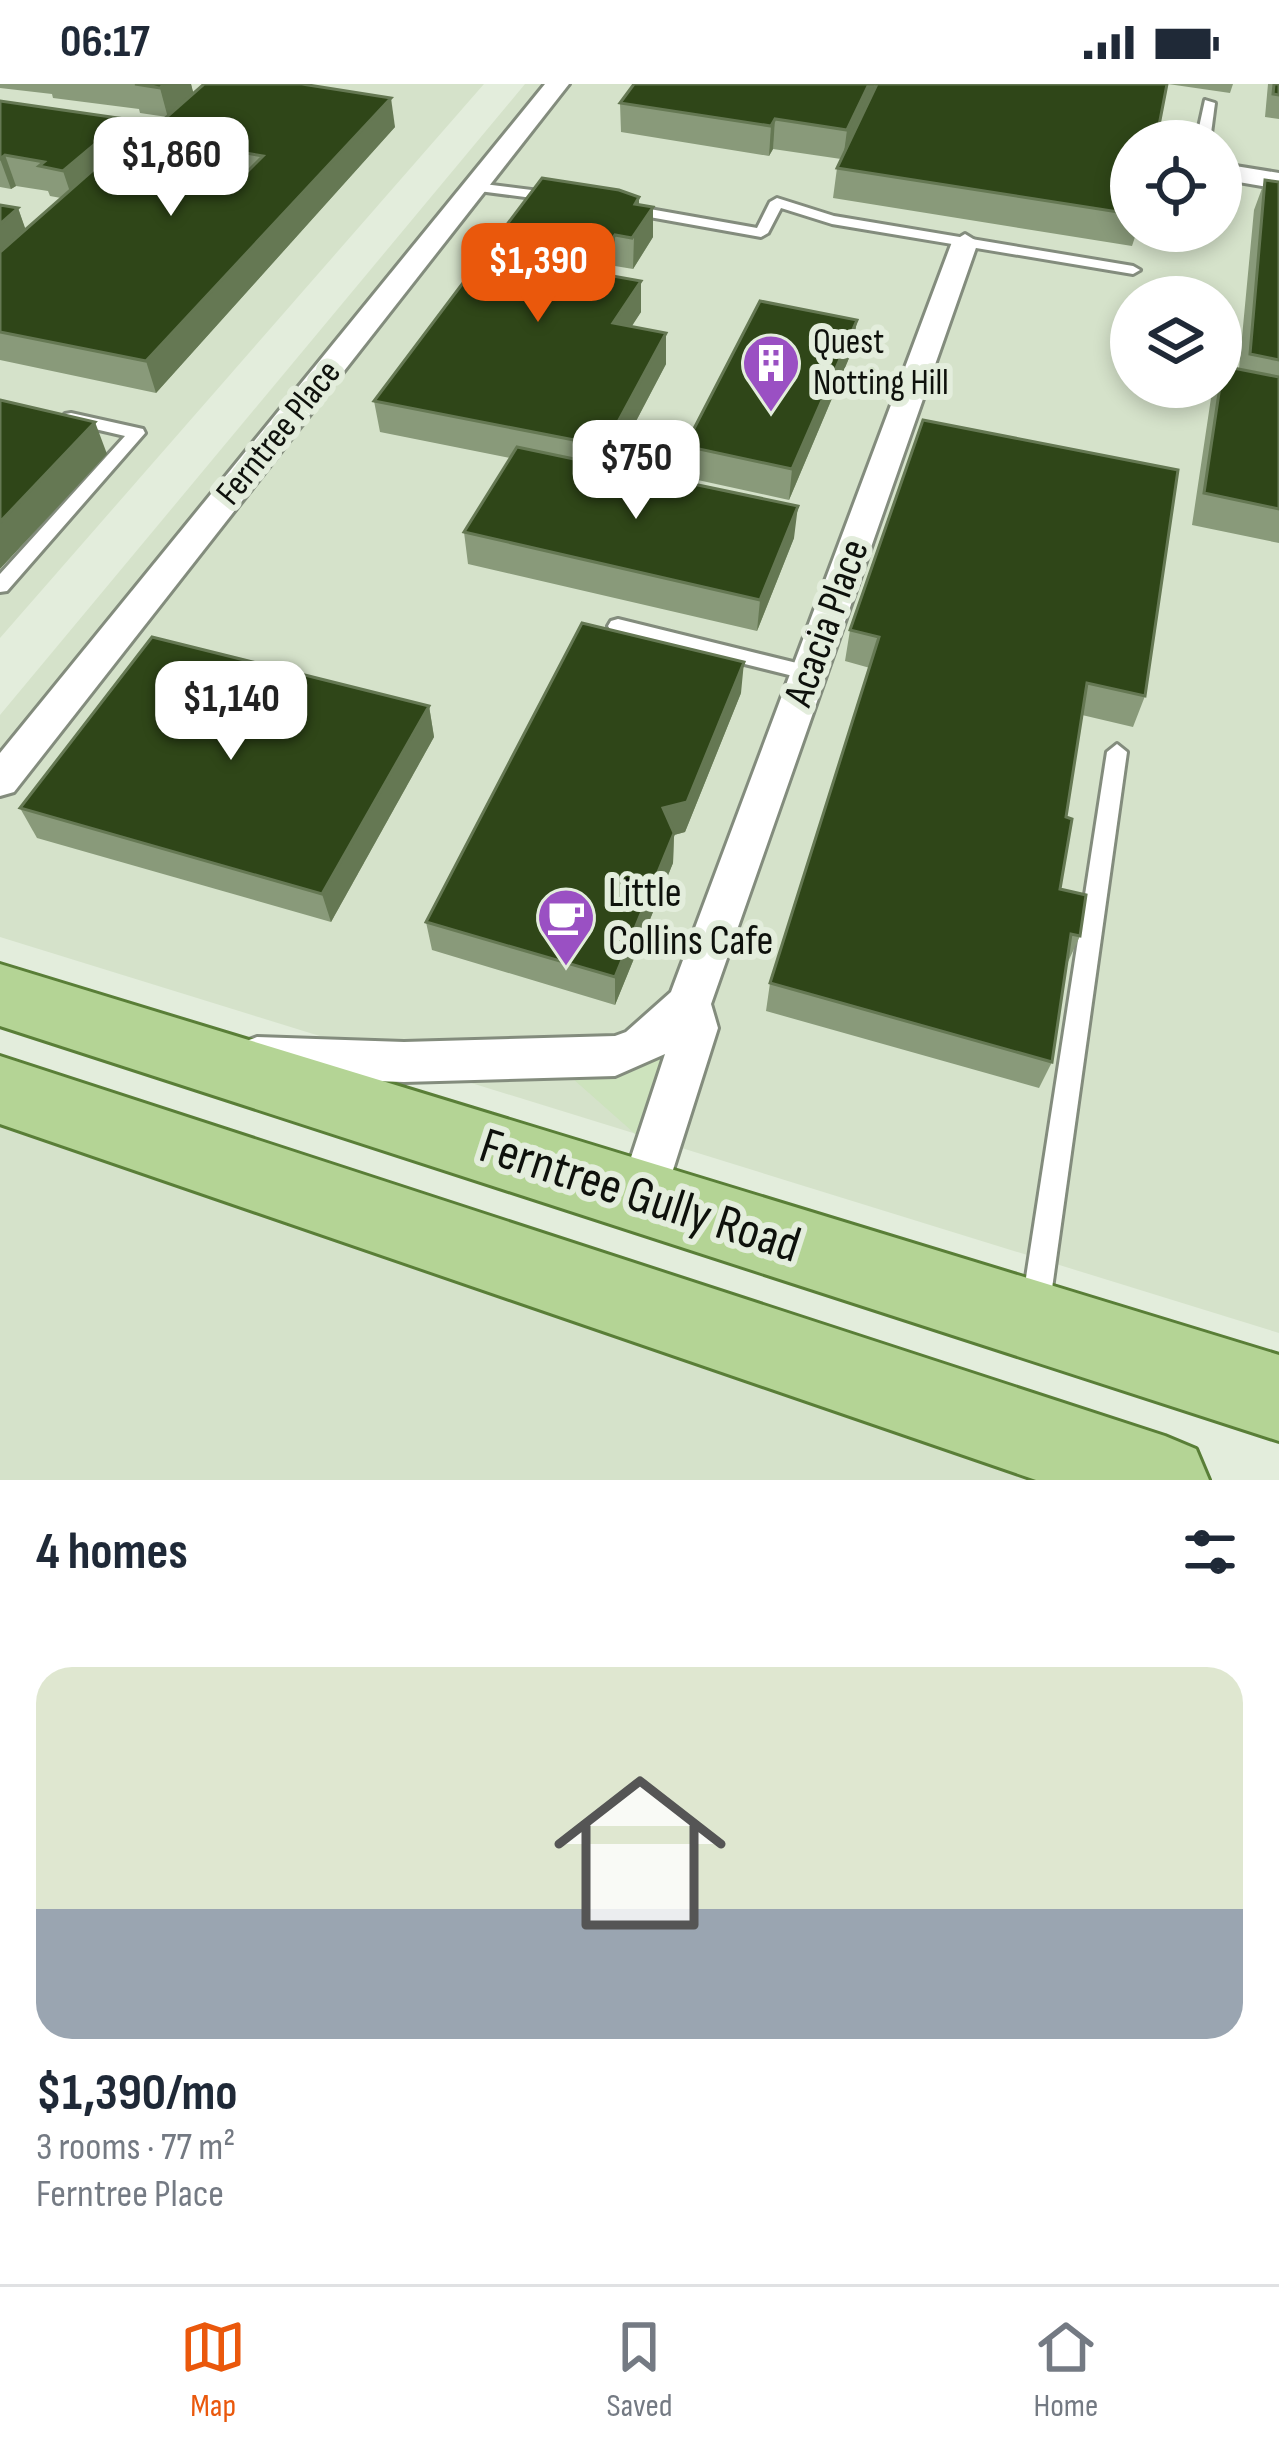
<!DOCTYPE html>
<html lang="en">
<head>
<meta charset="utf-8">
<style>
	:root { --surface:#fff; --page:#f2f2f3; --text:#1f2937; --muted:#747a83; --line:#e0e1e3; --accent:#ea580c }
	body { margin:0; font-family:"Sofia Sans Condensed",sans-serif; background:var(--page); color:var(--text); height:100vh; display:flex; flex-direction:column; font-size:45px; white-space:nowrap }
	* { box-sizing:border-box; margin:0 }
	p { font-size:39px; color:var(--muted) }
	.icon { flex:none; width:66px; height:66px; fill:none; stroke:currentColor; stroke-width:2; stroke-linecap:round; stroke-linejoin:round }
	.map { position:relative; height:1396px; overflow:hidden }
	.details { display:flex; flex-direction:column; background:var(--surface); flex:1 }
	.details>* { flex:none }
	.controls { position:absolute; left:1110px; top:36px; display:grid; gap:24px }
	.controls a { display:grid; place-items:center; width:132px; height:132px; border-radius:50%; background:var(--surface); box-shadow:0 6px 18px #0003; font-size:60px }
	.price { position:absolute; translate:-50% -102px; padding:0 27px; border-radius:24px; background:#fff; color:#222; font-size:39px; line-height:78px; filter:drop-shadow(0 3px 6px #0008) }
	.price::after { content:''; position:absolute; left:50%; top:72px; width:36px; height:27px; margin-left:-18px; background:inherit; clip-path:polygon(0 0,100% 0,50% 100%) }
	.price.on { background:var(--accent); color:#fff }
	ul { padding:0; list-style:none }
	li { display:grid; align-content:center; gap:24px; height:636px; padding:0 36px }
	li span { display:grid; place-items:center; height:372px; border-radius:36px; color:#555 }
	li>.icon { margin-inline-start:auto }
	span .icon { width:216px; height:216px; fill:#fffc; stroke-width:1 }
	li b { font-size:51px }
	h2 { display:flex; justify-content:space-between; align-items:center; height:144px; padding:0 36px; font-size:51px }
	.status { display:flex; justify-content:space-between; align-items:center; height:84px; padding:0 60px; background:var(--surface); direction:ltr }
	.status svg { height:33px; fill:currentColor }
	.tab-bar { display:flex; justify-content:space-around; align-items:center; height:168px; border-top:3px solid var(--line); background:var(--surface); font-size:33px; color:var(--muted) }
	.tab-bar a { display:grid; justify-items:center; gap:6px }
	.tab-bar .on { color:var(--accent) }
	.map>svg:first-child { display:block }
	.built { fill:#d5e2ca; fill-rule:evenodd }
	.green { fill:#cde3bd }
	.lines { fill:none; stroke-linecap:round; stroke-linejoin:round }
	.service-casing { stroke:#838c7d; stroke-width:6 }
	.minor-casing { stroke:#838c7d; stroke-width:6 }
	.primary-casing { stroke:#597e37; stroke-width:6 }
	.service { fill:#fff; fill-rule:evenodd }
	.minor { fill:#fff; fill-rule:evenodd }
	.primary { fill:#b4d495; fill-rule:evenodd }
	.wall { fill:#899a7a }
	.shaded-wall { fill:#657853 }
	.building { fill:#2f4618; stroke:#657853; stroke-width:3 }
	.labels { text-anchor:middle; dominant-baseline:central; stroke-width:12; stroke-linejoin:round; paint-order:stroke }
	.far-poi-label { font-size:36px; fill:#0e110c; stroke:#e3eddc; text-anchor:start }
	.far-street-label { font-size:36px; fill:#0e110c; stroke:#e3eddc }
	.street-label { font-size:42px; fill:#0e110c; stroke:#e3eddc }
	.poi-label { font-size:42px; fill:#0e110c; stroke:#e3eddc; text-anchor:start }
	.near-street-label { font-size:51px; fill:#0e110c; stroke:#e3eddc }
</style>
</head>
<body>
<div class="status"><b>06:17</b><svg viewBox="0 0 49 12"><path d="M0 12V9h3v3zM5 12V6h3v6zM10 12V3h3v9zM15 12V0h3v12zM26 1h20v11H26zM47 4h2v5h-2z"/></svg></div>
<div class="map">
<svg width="1279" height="1396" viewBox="0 0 1279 1396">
	<rect width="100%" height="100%" fill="#e3eddc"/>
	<!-- built -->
	<g class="built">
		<path d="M0,0h484l-484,554z"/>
		<path d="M525,0h754v1249l-1279,-396v-222zM1131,57h90v90h-90zM1131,213h90v90h-90z"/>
		<path d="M0,1010l1111,386h-1111z"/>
	</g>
	<!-- green -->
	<path class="green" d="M662,974l8,3 -28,79 -70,-62 50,-2z"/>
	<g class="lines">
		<!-- service casing -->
		<g class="service-casing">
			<g id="service">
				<path d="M1205,16l10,3 -5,38h-14z"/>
				<path d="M476,99l79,10 7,4 -7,4 -84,-11v-6z"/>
				<path d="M777,114l57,18 299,50 7,4 -7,4 -301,-50 -51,-16 -13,25 -7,4 -134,-24 -7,-4 7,-4 130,23 13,-26z"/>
				<path d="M71,329l72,16 2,4 -138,158 -7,1v-18l125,-138 -60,-14v-8z"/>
				<path d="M618,535l191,47 10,7 -10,7 -198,-49 -3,-5 3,-5z"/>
				<path d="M1117,660l10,8 -78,558 -4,10 -10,4 -10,-4 -4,-10 86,-558z"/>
			</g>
		</g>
		<!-- minor casing -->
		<g class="minor-casing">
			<g id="minor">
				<path d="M545,0h24l-555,708 -14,4v-43z"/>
				<path d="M1223,80l56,9v16l-58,-10z"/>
				<path d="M965,150l13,8 -267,762 7,24 -59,186 -17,6 -17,-6 -7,-17 47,-143 -50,22 -211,6 -147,-5 -16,-6 -7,-14 7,-14 16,-6 147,5 211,-6 11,-4 45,-40 281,-750z"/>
			</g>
		</g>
		<!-- primary casing -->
		<g class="primary-casing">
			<g id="primary">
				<path d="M0,880l1279,391v86l-1279,-415z"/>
				<path d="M0,972l1165,380 31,13 13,31h-173l-1036,-356z"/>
			</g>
		</g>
		<!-- service -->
		<use href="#service" class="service"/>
		<!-- minor -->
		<use href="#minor" class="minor"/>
		<!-- primary -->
		<use href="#primary" class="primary"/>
	</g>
	<!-- wall -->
	<g class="wall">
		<path d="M0,0h191l2,10 202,33 -239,266 -156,-33v-155l18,3 7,21 36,-31 -11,-2 -2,-5 -32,-5 -5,3 -11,-2v-86l133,47 -10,9 29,5 -7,-26 22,-19 -27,-4 -1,-4 -86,-11 -1,-4 -52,-6z"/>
		<path d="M634,0h533l-36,57v90h6l-5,15 -299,-48 4,-30 4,-9 -68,-10 -4,7 -148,-24 -1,-29z"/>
		<path d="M1168,0h65l-3,9z"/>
		<path d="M1268,0h11v35l-14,-2z"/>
		<path d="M1265,96l14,2v361l-87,-18 19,-127 4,-11h6l2,-21 16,3 15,-159z"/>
		<path d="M639,120l14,33 -20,32 -18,-3 -6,9 32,6v31l-10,14 35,7v31l-54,103 182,71 -37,93 -289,-67 -4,-32 46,-74 -130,-26 -6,-31z"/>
		<path d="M857,236l-5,31 -63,149 -105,-23 1,-31z"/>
		<path d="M850,546l295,66 -12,31 -51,-12 -16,102 -6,72 20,47 -13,28 -15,98 -13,26 -273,-77 4,-28 100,-315 -25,-7z"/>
		<path d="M741,609l-56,139 -11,3 -1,28 -58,142 -183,-55 -6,-28z"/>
		<path d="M429,622l5,31 -103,185 -294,-84 -17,-30z"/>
	</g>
	<!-- shaded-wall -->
	<g class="shaded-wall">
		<path d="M165,0h26l3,11 -26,23 -8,-30z"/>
		<path d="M869,0h6l-2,14 -30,62 4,-30z"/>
		<path d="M391,14l4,29 -239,266 -10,-32z"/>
		<path d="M125,35l8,29 -60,53 -10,-30z"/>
		<path d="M775,35l-2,30 -4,7 2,-30z"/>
		<path d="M5,71l11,31 -5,3 -11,-30z"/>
		<path d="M639,113v30l14,-20v30l-20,32 2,-65z"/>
		<path d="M18,124l11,31 -29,26v-41z"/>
		<path d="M615,151v31l-24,37 -1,-31z"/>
		<path d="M641,197v31l-27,42 -1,-31z"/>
		<path d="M857,236l-5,31 -63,149 3,-31z"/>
		<path d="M666,249v31l-60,114 -1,-32z"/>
		<path d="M95,338l12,32 -107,115v-47z"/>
		<path d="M798,422l-4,32 -37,93 3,-31z"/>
		<path d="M744,578l-3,31 -56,139 -11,3 -1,28 -58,142v-28l48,-169z"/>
		<path d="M429,622l5,31 -103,185 -9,-28z"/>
	</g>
	<!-- building -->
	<g class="building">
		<path d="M135,0h30l-5,4z"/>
		<path d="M204,0h98l89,14 -245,263 -146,-29v-80l110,-97 132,22 21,-21 -118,-20z"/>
		<path d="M634,0h235l-22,46 -72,-11 -4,7 -151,-23z"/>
		<path d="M877,0h290l-11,57h-25v73l-294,-46z"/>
		<path d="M1274,0h5v11l-6,-1z"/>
		<path d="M0,17l125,18 -62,52 -24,-5 5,-4 -39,-7 -5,4z"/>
		<path d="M542,94l77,12 20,7 -4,7 18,3 -21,31 -17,-3 -25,37 51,9 -28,42 53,10 -61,113 -231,-45z"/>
		<path d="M1265,96l14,2v178l-29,-6z"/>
		<path d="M0,121l18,3 -18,16z"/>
		<path d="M760,217l97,19 -65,149 -107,-23z"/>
		<path d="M1223,282l56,11v132l-75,-16z"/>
		<path d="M0,316l95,22 -95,100z"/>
		<path d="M923,336l255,50 -33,226 -58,-13 -21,134 6,2 -12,70 26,6 -6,41 -9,-2 -19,128 -282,-79 109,-346 -29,-7z"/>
		<path d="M517,363l281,59 -38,94 -296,-68z"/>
		<path d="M582,539l162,39 -57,140 -24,6 11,25 -59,144 -189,-55z"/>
		<path d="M152,553l277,69 -107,188 -302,-86z"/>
	</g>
	<!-- icons -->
	<defs>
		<g id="building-pin" transform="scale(3)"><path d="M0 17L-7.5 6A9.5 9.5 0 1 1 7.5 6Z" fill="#9a50c3" stroke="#e3eddc"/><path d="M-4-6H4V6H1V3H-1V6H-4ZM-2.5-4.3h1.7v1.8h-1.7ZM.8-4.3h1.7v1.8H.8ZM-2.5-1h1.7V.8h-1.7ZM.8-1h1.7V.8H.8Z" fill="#fff"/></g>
		<g id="cafe-pin" transform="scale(3)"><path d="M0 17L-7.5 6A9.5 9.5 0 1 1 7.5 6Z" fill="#9a50c3" stroke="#e3eddc"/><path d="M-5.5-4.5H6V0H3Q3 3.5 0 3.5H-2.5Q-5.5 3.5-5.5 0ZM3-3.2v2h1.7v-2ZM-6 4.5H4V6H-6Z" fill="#fff"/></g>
	</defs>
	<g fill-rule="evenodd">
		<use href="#building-pin" x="771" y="279"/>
		<use href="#cafe-pin" x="566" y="833"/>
	</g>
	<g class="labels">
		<!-- far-poi labels -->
		<g class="far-poi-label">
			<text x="813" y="258">Quest<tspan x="813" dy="41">Notting Hill</tspan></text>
		</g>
		<!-- far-street labels -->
		<g class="far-street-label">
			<text transform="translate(279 349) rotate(-51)">Ferntree Place</text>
		</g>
		<!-- street labels -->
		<g class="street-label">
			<text transform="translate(827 539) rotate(-70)">Acacia Place</text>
		</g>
		<!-- poi labels -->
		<g class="poi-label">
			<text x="608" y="809">Little<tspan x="608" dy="48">Collins Cafe</tspan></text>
		</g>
		<!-- near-street labels -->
		<g class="near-street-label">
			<text transform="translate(640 1112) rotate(18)">Ferntree Gully Road</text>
		</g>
	</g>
</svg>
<div class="controls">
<a><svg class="icon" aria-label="locate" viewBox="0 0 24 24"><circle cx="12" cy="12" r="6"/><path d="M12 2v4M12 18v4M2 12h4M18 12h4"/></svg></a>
<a><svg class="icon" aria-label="layers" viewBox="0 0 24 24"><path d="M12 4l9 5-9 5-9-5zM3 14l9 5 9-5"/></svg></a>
</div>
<b class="price" style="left:171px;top:135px">$1,860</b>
<b class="price on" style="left:538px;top:241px">$1,390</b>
<b class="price" style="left:636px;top:438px">$750</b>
<b class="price" style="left:231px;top:679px">$1,140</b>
</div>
<section class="details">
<h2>4 homes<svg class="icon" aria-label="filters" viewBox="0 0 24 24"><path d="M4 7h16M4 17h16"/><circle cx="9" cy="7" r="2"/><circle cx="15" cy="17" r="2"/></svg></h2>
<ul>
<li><span style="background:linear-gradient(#dfe7d0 65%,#9aa5b1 0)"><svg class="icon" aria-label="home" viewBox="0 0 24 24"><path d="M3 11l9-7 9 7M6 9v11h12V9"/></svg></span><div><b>$1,390/mo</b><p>3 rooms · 77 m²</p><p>Ferntree Place</p></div></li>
</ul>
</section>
<nav class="tab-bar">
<a class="on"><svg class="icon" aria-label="map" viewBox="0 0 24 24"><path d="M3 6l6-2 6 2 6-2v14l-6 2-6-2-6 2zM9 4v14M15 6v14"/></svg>Map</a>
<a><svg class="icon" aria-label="saved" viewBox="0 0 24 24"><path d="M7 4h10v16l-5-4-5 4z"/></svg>Saved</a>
<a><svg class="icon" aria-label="home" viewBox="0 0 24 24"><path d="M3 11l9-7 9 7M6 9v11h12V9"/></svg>Home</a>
</nav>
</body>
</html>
